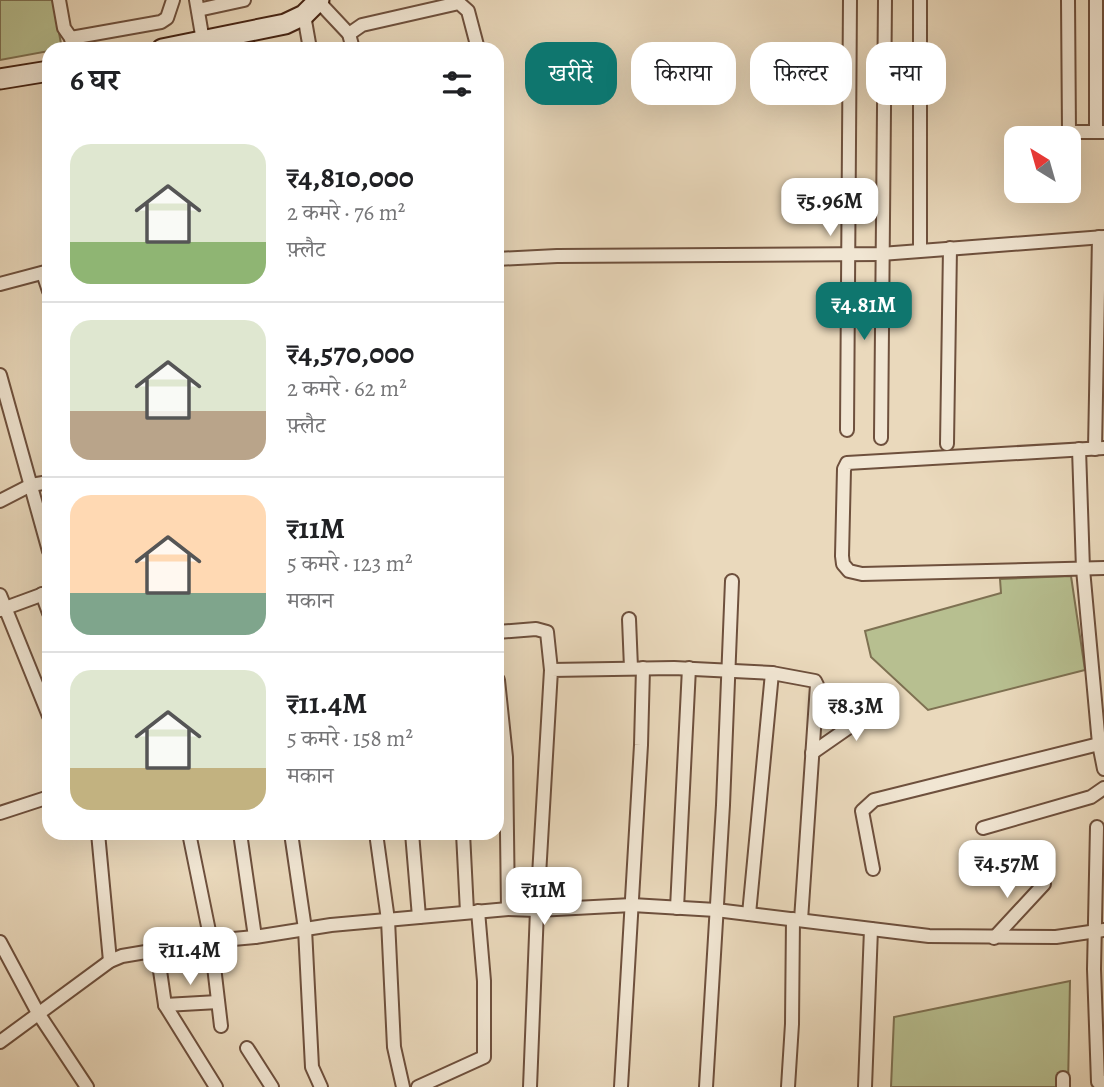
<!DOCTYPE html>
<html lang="hi">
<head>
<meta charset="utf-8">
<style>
	:root { --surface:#fff; --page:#f2f2f2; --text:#202124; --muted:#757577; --line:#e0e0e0; --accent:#0f766e }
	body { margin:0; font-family:Alegreya,"Noto Serif Devanagari",serif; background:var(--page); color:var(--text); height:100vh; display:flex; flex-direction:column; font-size:26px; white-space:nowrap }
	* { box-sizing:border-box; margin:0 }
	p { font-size:23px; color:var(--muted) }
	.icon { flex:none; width:38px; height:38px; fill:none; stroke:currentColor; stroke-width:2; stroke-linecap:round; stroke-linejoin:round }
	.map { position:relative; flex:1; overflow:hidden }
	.details { position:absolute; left:42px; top:42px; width:462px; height:798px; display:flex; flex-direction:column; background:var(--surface); border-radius:21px; box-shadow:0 7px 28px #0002 }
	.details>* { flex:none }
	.top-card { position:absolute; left:525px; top:42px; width:472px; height:63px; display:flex; gap:14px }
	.needle { width:46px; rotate:323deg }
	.buttons { position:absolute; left:1004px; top:126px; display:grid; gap:14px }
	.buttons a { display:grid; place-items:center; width:77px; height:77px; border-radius:14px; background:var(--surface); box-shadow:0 7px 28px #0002; font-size:35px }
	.price { position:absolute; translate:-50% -60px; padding:0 16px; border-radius:14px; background:#fff; color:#222; font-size:23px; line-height:46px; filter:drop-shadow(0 2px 4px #0008) }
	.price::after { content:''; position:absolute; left:50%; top:42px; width:21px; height:16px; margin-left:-10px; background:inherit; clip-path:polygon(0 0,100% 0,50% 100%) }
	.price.current { background:var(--accent); color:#fff }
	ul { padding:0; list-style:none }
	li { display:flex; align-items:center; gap:21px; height:175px; padding:0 28px }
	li+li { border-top:2px solid var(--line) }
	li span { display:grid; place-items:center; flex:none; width:196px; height:140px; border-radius:21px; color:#555 }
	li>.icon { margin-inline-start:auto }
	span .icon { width:84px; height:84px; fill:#fffc; stroke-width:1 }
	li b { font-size:30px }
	h2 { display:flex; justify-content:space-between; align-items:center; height:84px; padding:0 28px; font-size:30px }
	.chip { padding:0 24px; border-radius:21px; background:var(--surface); box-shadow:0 7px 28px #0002; font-size:24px; line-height:63px }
	.chip.current { background:var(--accent); color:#fff }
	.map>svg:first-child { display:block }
	.green { fill:#b7bf90; stroke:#7e7152; stroke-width:2 }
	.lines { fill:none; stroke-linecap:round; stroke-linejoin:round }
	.street-casing { stroke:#6e503d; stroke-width:16 }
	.secondary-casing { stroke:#452313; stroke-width:23 }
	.street { stroke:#f1e6d3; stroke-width:12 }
	.secondary { stroke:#f1e6d3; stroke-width:19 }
</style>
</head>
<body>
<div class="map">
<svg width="1104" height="1087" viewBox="0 0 1104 1087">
	<rect width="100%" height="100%" fill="#ead9bc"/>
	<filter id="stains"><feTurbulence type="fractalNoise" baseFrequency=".00286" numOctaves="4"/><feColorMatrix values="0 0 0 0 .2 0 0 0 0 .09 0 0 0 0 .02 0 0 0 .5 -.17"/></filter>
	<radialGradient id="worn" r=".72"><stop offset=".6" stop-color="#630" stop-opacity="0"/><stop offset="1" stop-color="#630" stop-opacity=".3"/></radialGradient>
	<!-- green -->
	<g class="green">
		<path d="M0,0h53l9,49h-13v2l-49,9z"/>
		<path d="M1071,576l14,94 -157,40 -57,-53 -6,-26 136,-38 -1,-14z"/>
		<path d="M1070,981l-2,106h-177l3,-70z"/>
	</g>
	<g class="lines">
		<!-- street casing -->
		<g class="street-casing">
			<g id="street">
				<path d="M59,0l5,28 7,10"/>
				<path d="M196,0l7,41"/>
				<path d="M920,0v250"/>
				<path d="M1068,0l1,132h35"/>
				<path d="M318,1l31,33 4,15"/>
				<path d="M198,10l46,-10"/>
				<path d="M304,15l6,34"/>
				<path d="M349,34l13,-9 97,-22 9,8 10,38"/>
				<path d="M73,49l-2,-11 90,-16 6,-4 6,-18"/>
				<path d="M1096,132v-132"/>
				<path d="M497,259l60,-3 324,-2 223,-17"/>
				<path d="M43,273l6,18"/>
				<path d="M0,284l49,-13"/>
				<path d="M0,375l49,176"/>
				<path d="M847,430l3,-430"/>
				<path d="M881,438l4,-438"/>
				<path d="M947,444l3,-196"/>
				<path d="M1104,448l-257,15 -3,6 -2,87 1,8 6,7 13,3 242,-6"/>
				<path d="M1095,449l4,-212"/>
				<path d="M0,501l31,-16 18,-3"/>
				<path d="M42,594l7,19"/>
				<path d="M0,595l49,121"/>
				<path d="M0,610l49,-18"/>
				<path d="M629,619l2,49"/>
				<path d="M497,632l39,-3 11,3 4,38"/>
				<path d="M498,680l8,77 2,152"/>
				<path d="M1099,744l5,25"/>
				<path d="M812,753l69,-48"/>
				<path d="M0,813l49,-16"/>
				<path d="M1097,827l-3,142 4,113h6"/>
				<path d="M983,828l108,-31 13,-9"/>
				<path d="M98,833l12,128"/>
				<path d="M189,833l22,108 10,85"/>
				<path d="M240,833l15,104"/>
				<path d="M291,833l14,96 7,138 9,20"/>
				<path d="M376,833l12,87 6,127 9,40"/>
				<path d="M412,833l7,84"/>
				<path d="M463,833l4,79"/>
				<path d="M873,869l-11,-58 12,-11 225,-56 -16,-175 -4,-120"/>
				<path d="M677,908l12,-240"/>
				<path d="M749,914l23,-241"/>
				<path d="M994,938l50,-54"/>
				<path d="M0,942l38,71 49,74"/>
				<path d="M157,950l8,55 51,82"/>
				<path d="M165,1005l53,-3"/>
				<path d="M0,1042l110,-81 12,-5 89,-15 44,-4 76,-12 177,-16 29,1 95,-5 84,5 213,26 127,1 48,-7"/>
				<path d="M247,1048l25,39"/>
				<path d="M418,1087l66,-30v-76l-6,-70"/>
				<path d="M530,1087l7,-177 14,-240 123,-2 98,5 43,8 2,4 -16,235"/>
				<path d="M621,1087l20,-342 2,-77"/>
				<path d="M706,1087l17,-282 9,-224"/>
				<path d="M788,1087l4,-63 1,-105"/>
				<path d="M865,1087l6,-158"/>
				<path d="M1063,1087v-9"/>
			</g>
		</g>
		<!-- secondary casing -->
		<g class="secondary-casing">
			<g id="secondary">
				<path d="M162,49l123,-25 19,-9 15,-15"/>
				<path d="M0,79l49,-8"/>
			</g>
		</g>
		<!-- street -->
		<use href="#street" class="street"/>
		<!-- secondary -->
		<use href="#secondary" class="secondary"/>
	</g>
	<rect width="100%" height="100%" filter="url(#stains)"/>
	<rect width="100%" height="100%" fill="url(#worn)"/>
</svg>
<div class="buttons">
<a><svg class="needle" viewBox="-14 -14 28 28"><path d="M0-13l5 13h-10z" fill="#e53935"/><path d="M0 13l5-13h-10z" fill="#757577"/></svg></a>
</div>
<b class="price" style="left:830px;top:238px">₹5.96M</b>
<b class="price current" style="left:864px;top:342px">₹4.81M</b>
<b class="price" style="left:856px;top:743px">₹8.3M</b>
<b class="price" style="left:1007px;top:900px">₹4.57M</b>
<b class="price" style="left:544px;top:927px">₹11M</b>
<b class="price" style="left:190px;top:987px">₹11.4M</b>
<div class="top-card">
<a class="chip current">खरीदें</a>
<a class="chip">किराया</a>
<a class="chip">फ़िल्टर</a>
<a class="chip">नया</a>
</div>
<section class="details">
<h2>6 घर<svg class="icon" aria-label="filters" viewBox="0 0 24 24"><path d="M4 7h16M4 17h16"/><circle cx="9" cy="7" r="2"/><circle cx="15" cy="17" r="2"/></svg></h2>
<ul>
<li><span style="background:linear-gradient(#dfe7d0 70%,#8fb573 0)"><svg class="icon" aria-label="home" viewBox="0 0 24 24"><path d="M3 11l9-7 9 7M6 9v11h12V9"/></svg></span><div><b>₹4,810,000</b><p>2 कमरे · 76 m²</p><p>फ़्लैट</p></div></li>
<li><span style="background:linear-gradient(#dfe7d0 65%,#b9a48a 0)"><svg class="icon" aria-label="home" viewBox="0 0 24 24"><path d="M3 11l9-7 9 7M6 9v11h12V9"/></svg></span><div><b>₹4,570,000</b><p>2 कमरे · 62 m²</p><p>फ़्लैट</p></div></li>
<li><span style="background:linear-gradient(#ffd9b3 70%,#7fa58c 0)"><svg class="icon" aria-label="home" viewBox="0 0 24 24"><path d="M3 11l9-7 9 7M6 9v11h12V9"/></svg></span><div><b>₹11M</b><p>5 कमरे · 123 m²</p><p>मकान</p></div></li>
<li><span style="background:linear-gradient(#dfe7d0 70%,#c2b280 0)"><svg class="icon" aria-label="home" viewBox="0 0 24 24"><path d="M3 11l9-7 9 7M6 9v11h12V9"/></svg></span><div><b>₹11.4M</b><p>5 कमरे · 158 m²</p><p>मकान</p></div></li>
</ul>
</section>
</div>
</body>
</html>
